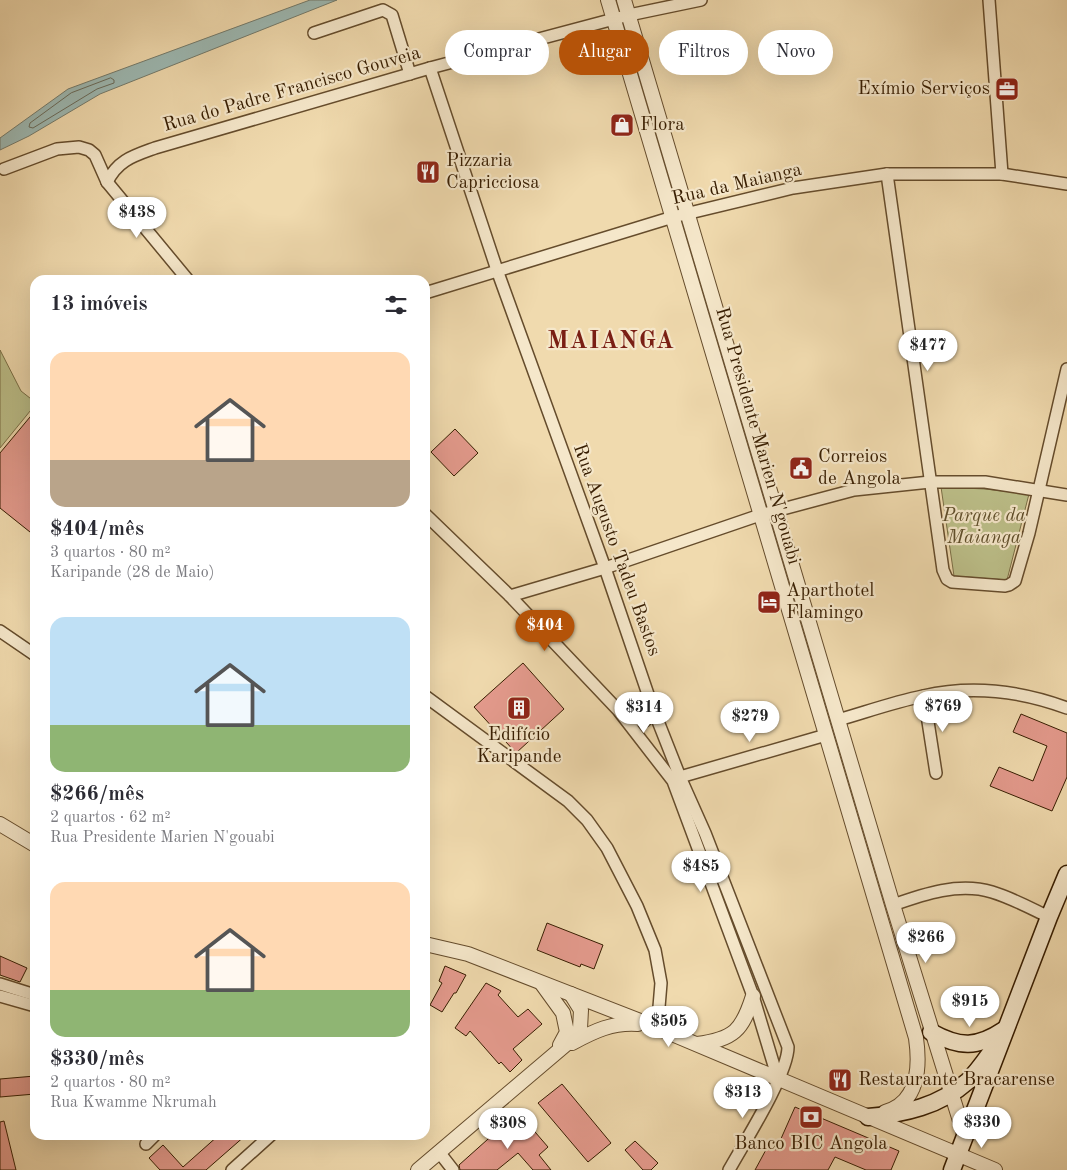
<!DOCTYPE html>
<html lang="pt">
<head>
<meta charset="utf-8">
<style>
	:root { --surface:#fff; --page:#f7f7f7; --text:#2b2b33; --muted:#7c7c81; --accent:#b45309 }
	body { margin:0; font-family:"Old Standard TT",serif; background:var(--page); color:var(--text); height:100vh; display:flex; flex-direction:column; font-size:19px; white-space:nowrap }
	* { box-sizing:border-box; margin:0 }
	p { font-size:16px; color:var(--muted) }
	.icon { flex:none; width:28px; height:28px; fill:none; stroke:currentColor; stroke-width:2; stroke-linecap:round; stroke-linejoin:round }
	.map { position:relative; flex:1; overflow:hidden }
	.side { position:absolute; left:30px; top:275px; width:400px; height:865px; display:flex; flex-direction:column; background:var(--surface); border-radius:15px; box-shadow:0 5px 20px #0002 }
	.side>* { flex:none }
	.hud { position:absolute; left:445px; top:30px; width:475px; height:45px; display:flex; gap:10px }
	.price { position:absolute; translate:-50% -42px; padding:0 11px; border-radius:18px; background:#fff; color:#222; font-size:16px; line-height:32px; filter:drop-shadow(0 1px 2px #0008) }
	.price::after { content:''; position:absolute; left:50%; top:30px; width:15px; height:11px; margin-left:-8px; background:inherit; clip-path:polygon(0 0,100% 0,50% 100%) }
	.price.on { background:var(--accent); color:#fff }
	ul { padding:0; list-style:none }
	li { display:grid; align-content:center; gap:10px; height:265px; padding:0 20px }
	li span { display:grid; place-items:center; height:155px; border-radius:15px; color:#555 }
	li>.icon { margin-inline-start:auto }
	span .icon { width:90px; height:90px; fill:#fffc; stroke-width:1 }
	li b { font-size:21px }
	h2 { display:flex; justify-content:space-between; align-items:center; height:60px; padding:0 20px; font-size:21px }
	.pill { padding:0 18px; border-radius:22px; background:var(--surface); box-shadow:0 5px 20px #0002; font-size:18px; line-height:45px }
	.pill.on { background:var(--accent); color:#fff }
	.map>svg:first-child { display:block }
	.green { fill:#bcbf89; stroke:#7a6e45 }
	.water { fill:#9db9b3; stroke:#747b6c }
	.lines { fill:none; stroke-linecap:round; stroke-linejoin:round }
	.shore { stroke:#6a6b5a; stroke-width:1 }
	.building { fill:#e59b8e; stroke:#371d01 }
	.minor-casing { stroke:#654c2c; stroke-width:14 }
	.tertiary-casing { stroke:#654c2c; stroke-width:16 }
	.secondary-casing { stroke:#371d01; stroke-width:19 }
	.minor { stroke:#f5e7ca; stroke-width:11 }
	.tertiary { stroke:#f5e7ca; stroke-width:14 }
	.secondary { stroke:#f5e7ca; stroke-width:16 }
	.labels { text-anchor:middle; dominant-baseline:central; stroke-width:4.5; stroke-linejoin:round; paint-order:stroke }
	.poi-label { font-size:19px; fill:#371d01; stroke:#f5e7ca; text-anchor:start }
	.street-label { font-size:19px; fill:#371d01; stroke:#f5e7ca }
	.park-label { font-size:19px; font-style:italic; fill:#5f4e2a; stroke:#f5e7ca }
	.district-label { font-size:24px; font-weight:bold; letter-spacing:1px; fill:#7a1f14; stroke:#f5e7ca }
</style>
</head>
<body>
<div class="map">
<svg width="1067" height="1170" viewBox="0 0 1067 1170">
	<rect width="100%" height="100%" fill="#f0daae"/>
	<filter id="stains"><feTurbulence type="fractalNoise" baseFrequency=".004" numOctaves="4"/><feColorMatrix values="0 0 0 0 .2 0 0 0 0 .09 0 0 0 0 .02 0 0 0 .5 -.17"/></filter>
	<radialGradient id="worn" r=".72"><stop offset=".6" stop-color="#630" stop-opacity="0"/><stop offset="1" stop-color="#630" stop-opacity=".3"/></radialGradient>
	<!-- green -->
	<g class="green">
		<path d="M0,350l21,41 14,11v3l-35,43z"/>
		<path d="M941,487l44,2 44,5 -22,86 -53,-4z"/>
	</g>
	<!-- water -->
	<path class="water" d="M310,0h27l-237,94 -71,42 -29,14v-12l68,-49z"/>
	<g class="lines">
		<!-- shore -->
		<path class="shore" d="M111,78l3,2v3l-17,6 -64,39 -4,-1 1,-4 41,-30z"/>
	</g>
	<!-- building -->
	<g class="building">
		<path d="M35,411v125l-35,-28v-55z"/>
		<path d="M455,429l23,24 -24,23 -23,-24z"/>
		<path d="M523,663l41,46 -48,44 -42,-46z"/>
		<path d="M1021,714l46,19v44l-15,34 -62,-25 9,-19 34,14 14,-35 -34,-14z"/>
		<path d="M547,923l56,22 -9,24 -13,-5 -1,3 -43,-17z"/>
		<path d="M0,956l27,12 -7,14 -20,-7z"/>
		<path d="M445,966l21,9 -10,18h-2l-12,19 -12,-7 12,-22 -3,-2z"/>
		<path d="M486,983l15,8 -3,4 20,22 10,-8 14,15 -29,25 9,11 -12,12 -9,-10 -2,2 -29,-33 -4,5 -11,-8z"/>
		<path d="M35,1076v18l-35,3v-18z"/>
		<path d="M562,1084l49,59 -23,19 -50,-59z"/>
		<path d="M795,1107l104,44 -8,19h-25l-31,-13 -7,13h-73l13,-24 8,4z"/>
		<path d="M523,1118l25,29 -9,8 12,15h-18l-15,-17 -21,17h-37l-1,-5 38,-34 5,5z"/>
		<path d="M4,1121l12,49h-16v-48z"/>
		<path d="M219,1135h27l-40,35h-46l-11,-12 14,-13 20,22z"/>
		<path d="M635,1141l23,22 -7,7h-8l-18,-20z"/>
	</g>
	<g class="lines">
		<!-- minor casing -->
		<g class="minor-casing">
			<g id="minor">
				<path d="M989,0l13,174"/>
				<path d="M314,33l69,-23 9,5 18,59"/>
				<path d="M430,68l67,202 108,298 47,138 28,71 25,56 83,214c0,27 -44,96 -59,123"/>
				<path d="M4,169l53,-20 22,-2 10,3 6,5 12,27 81,98"/>
				<path d="M887,174l56,396 4,9 5,3 53,4 4,-1 6,-4 14,-48 38,-164"/>
				<path d="M107,182c11,-22 26,-26 48,-34l275,-80 199,-53 72,-15"/>
				<path d="M425,293l248,-76 120,-29 94,-14h115l65,10"/>
				<path d="M425,514l85,82 108,114 55,71 80,215 25,83"/>
				<path d="M510,596l95,-28 155,-53 94,-25 76,-8h55l82,13"/>
				<path d="M0,631l35,24"/>
				<path d="M425,696l143,105 19,19 20,28 30,58 18,44 6,33 -2,24 -6,19"/>
				<path d="M924,696l12,77"/>
				<path d="M624,714l8,5 13,2 5,-7 2,-8"/>
				<path d="M838,720c28,-8 56,-18 85,-24 49,-11 98,-5 144,12"/>
				<path d="M680,777l146,-42"/>
				<path d="M893,905c31,-11 66,-23 99,-13 20,6 38,16 57,25"/>
				<path d="M0,984l35,11"/>
				<path d="M0,996l35,10"/>
				<path d="M146,1144l9,-9"/>
				<path d="M439,1152l14,18"/>
				<path d="M232,1170l39,-35"/>
			</g>
		</g>
		<!-- tertiary casing -->
		<g class="tertiary-casing">
			<g id="tertiary">
				<path d="M608,0l308,1038c4,28 3,65 -31,74"/>
				<path d="M624,0l269,905 72,232"/>
				<path d="M0,824l35,21"/>
				<path d="M425,944l43,10 185,72 342,144"/>
				<path d="M542,984l21,29 4,19 -7,13"/>
				<path d="M572,1043c22,-12 41,-21 66,-19"/>
				<path d="M697,1044c37,-5 45,-13 56,-48"/>
				<path d="M418,1170l152,-129 10,-12 1,-19 -10,-16"/>
			</g>
		</g>
		<!-- secondary casing -->
		<g class="secondary-casing">
			<g id="secondary">
				<path d="M931,1032c29,16 46,16 73,-2"/>
				<path d="M868,1117c36,-3 72,-11 100,-36 10,-10 18,-22 26,-33"/>
				<path d="M952,1170l97,-253 18,-43"/>
			</g>
		</g>
		<!-- minor -->
		<use href="#minor" class="minor"/>
		<!-- tertiary -->
		<use href="#tertiary" class="tertiary"/>
		<!-- secondary -->
		<use href="#secondary" class="secondary"/>
	</g>
	<!-- icons -->
	<defs>
		<g id="office-square" transform="scale(1.25)"><rect x="-9" y="-9" width="18" height="18" rx="4" fill="#8f2418" stroke="#f5e7ca"/><path d="M-6-3h4V-5.5h4V-3h4V5H-6ZM-1-4.5V-3h2v-1.5ZM-6 0V1H6V0Z" fill="#fff"/></g>
		<g id="shop-square" transform="scale(1.25)"><rect x="-9" y="-9" width="18" height="18" rx="4" fill="#8f2418" stroke="#f5e7ca"/><path d="M-5-2.5h2.3a2.7 3.5 0 0 1 5.4 0H5L5.5 6h-11ZM-1.5-2.5h3a1.5 2.3 0 0 0-3 0Z" fill="#fff"/></g>
		<g id="restaurant-square" transform="scale(1.25)"><rect x="-9" y="-9" width="18" height="18" rx="4" fill="#8f2418" stroke="#f5e7ca"/><path d="M-5-6h1v4h1v-4h1v4h1v-4h1v5L-1.5 .5V6h-2V.5L-5-1ZM5-6V6H3V1.5H1.5Q1.5-4 5-6Z" fill="#fff"/></g>
		<g id="civic-square" transform="scale(1.25)"><rect x="-9" y="-9" width="18" height="18" rx="4" fill="#8f2418" stroke="#f5e7ca"/><path d="M-.6-6.5H3V-4.5H.6V-3L4-1V1h2V6H-6V1h2V-1L-.6-3ZM-1.2 2.5V6h2.4V2.5Z" fill="#fff"/></g>
		<g id="hotel-square" transform="scale(1.25)"><rect x="-9" y="-9" width="18" height="18" rx="4" fill="#8f2418" stroke="#f5e7ca"/><path d="M-6-4.5h1.5V1H6V5H4.5V3h-9V5H-6ZM-4 0a1.8 1.8 0 1 1 3.6 0ZM.5 0V-2.5h3Q6-2.5 6 0Z" fill="#fff"/></g>
		<g id="building-square" transform="scale(1.25)"><rect x="-9" y="-9" width="18" height="18" rx="4" fill="#8f2418" stroke="#f5e7ca"/><path d="M-4-6H4V6H1V3H-1V6H-4ZM-2.5-4.3h1.7v1.8h-1.7ZM.8-4.3h1.7v1.8H.8ZM-2.5-1h1.7V.8h-1.7ZM.8-1h1.7V.8H.8Z" fill="#fff"/></g>
		<g id="bank-square" transform="scale(1.25)"><rect x="-9" y="-9" width="18" height="18" rx="4" fill="#8f2418" stroke="#f5e7ca"/><path d="M-6-4H6V4H-6ZM0-2.3a2.3 2.3 0 1 0 0 4.6a2.3 2.3 0 1 0 0-4.6Z" fill="#fff"/></g>
	</defs>
	<g fill-rule="evenodd">
		<use href="#office-square" x="1007" y="89"/>
		<use href="#shop-square" x="622" y="125"/>
		<use href="#restaurant-square" x="428" y="172"/>
		<use href="#civic-square" x="801" y="468"/>
		<use href="#hotel-square" x="769" y="602"/>
		<use href="#building-square" x="519" y="708"/>
		<use href="#restaurant-square" x="840" y="1080"/>
		<use href="#bank-square" x="811" y="1117"/>
	</g>
	<g class="labels">
		<!-- poi labels -->
		<g class="poi-label">
			<text x="990" y="89" text-anchor="end">Exímio Serviços</text>
			<text x="640" y="125">Flora</text>
			<text x="446" y="161">Pizzaria<tspan x="446" dy="22">Capricciosa</tspan></text>
			<text x="818" y="457">Correios<tspan x="818" dy="22">de Angola</tspan></text>
			<text x="786" y="591">Aparthotel<tspan x="786" dy="22">Flamingo</tspan></text>
			<text x="519" y="735" text-anchor="middle">Edifício<tspan x="519" dy="22">Karipande</tspan></text>
			<text x="858" y="1080">Restaurante Bracarense</text>
			<text x="811" y="1144" text-anchor="middle">Banco BIC Angola</text>
		</g>
		<!-- street labels -->
		<g class="street-label">
			<text transform="translate(292 90) rotate(-16)">Rua do Padre Francisco Gouveia</text>
			<text transform="translate(737 185) rotate(-13)">Rua da Maianga</text>
			<text transform="translate(757 436) rotate(74)">Rua Presidente Marien N'gouabi</text>
			<text transform="translate(616 550) rotate(70)">Rua Augusto Tadeu Bastos</text>
		</g>
		<!-- park labels -->
		<g class="park-label">
			<text x="984" y="516">Parque da<tspan x="984" dy="22">Maianga</tspan></text>
		</g>
		<!-- district labels -->
		<g class="district-label">
			<text x="611" y="342">MAIANGA</text>
		</g>
	</g>
	<rect width="100%" height="100%" filter="url(#stains)"/>
	<rect width="100%" height="100%" fill="url(#worn)"/>
</svg>
<b class="price" style="left:137px;top:239px">$438</b>
<b class="price" style="left:928px;top:372px">$477</b>
<b class="price on" style="left:545px;top:652px">$404</b>
<b class="price" style="left:943px;top:733px">$769</b>
<b class="price" style="left:644px;top:734px">$314</b>
<b class="price" style="left:750px;top:743px">$279</b>
<b class="price" style="left:701px;top:893px">$485</b>
<b class="price" style="left:926px;top:964px">$266</b>
<b class="price" style="left:970px;top:1028px">$915</b>
<b class="price" style="left:669px;top:1048px">$505</b>
<b class="price" style="left:743px;top:1119px">$313</b>
<b class="price" style="left:982px;top:1149px">$330</b>
<b class="price" style="left:508px;top:1150px">$308</b>
<div class="hud">
<a class="pill">Comprar</a>
<a class="pill on">Alugar</a>
<a class="pill">Filtros</a>
<a class="pill">Novo</a>
</div>
<section class="side">
<h2>13 imóveis<svg class="icon" aria-label="filters" viewBox="0 0 24 24"><path d="M4 7h16M4 17h16"/><circle cx="9" cy="7" r="2"/><circle cx="15" cy="17" r="2"/></svg></h2>
<ul>
<li><span style="background:linear-gradient(#ffd9b3 70%,#b9a48a 0)"><svg class="icon" aria-label="home" viewBox="0 0 24 24"><path d="M3 11l9-7 9 7M6 9v11h12V9"/></svg></span><div><b>$404/mês</b><p>3 quartos · 80 m²</p><p>Karipande (28 de Maio)</p></div></li>
<li><span style="background:linear-gradient(#bfe0f5 70%,#8fb573 0)"><svg class="icon" aria-label="home" viewBox="0 0 24 24"><path d="M3 11l9-7 9 7M6 9v11h12V9"/></svg></span><div><b>$266/mês</b><p>2 quartos · 62 m²</p><p>Rua Presidente Marien N'gouabi</p></div></li>
<li><span style="background:linear-gradient(#ffd9b3 70%,#8fb573 0)"><svg class="icon" aria-label="home" viewBox="0 0 24 24"><path d="M3 11l9-7 9 7M6 9v11h12V9"/></svg></span><div><b>$330/mês</b><p>2 quartos · 80 m²</p><p>Rua Kwamme Nkrumah</p></div></li>
</ul>
</section>
</div>
</body>
</html>
